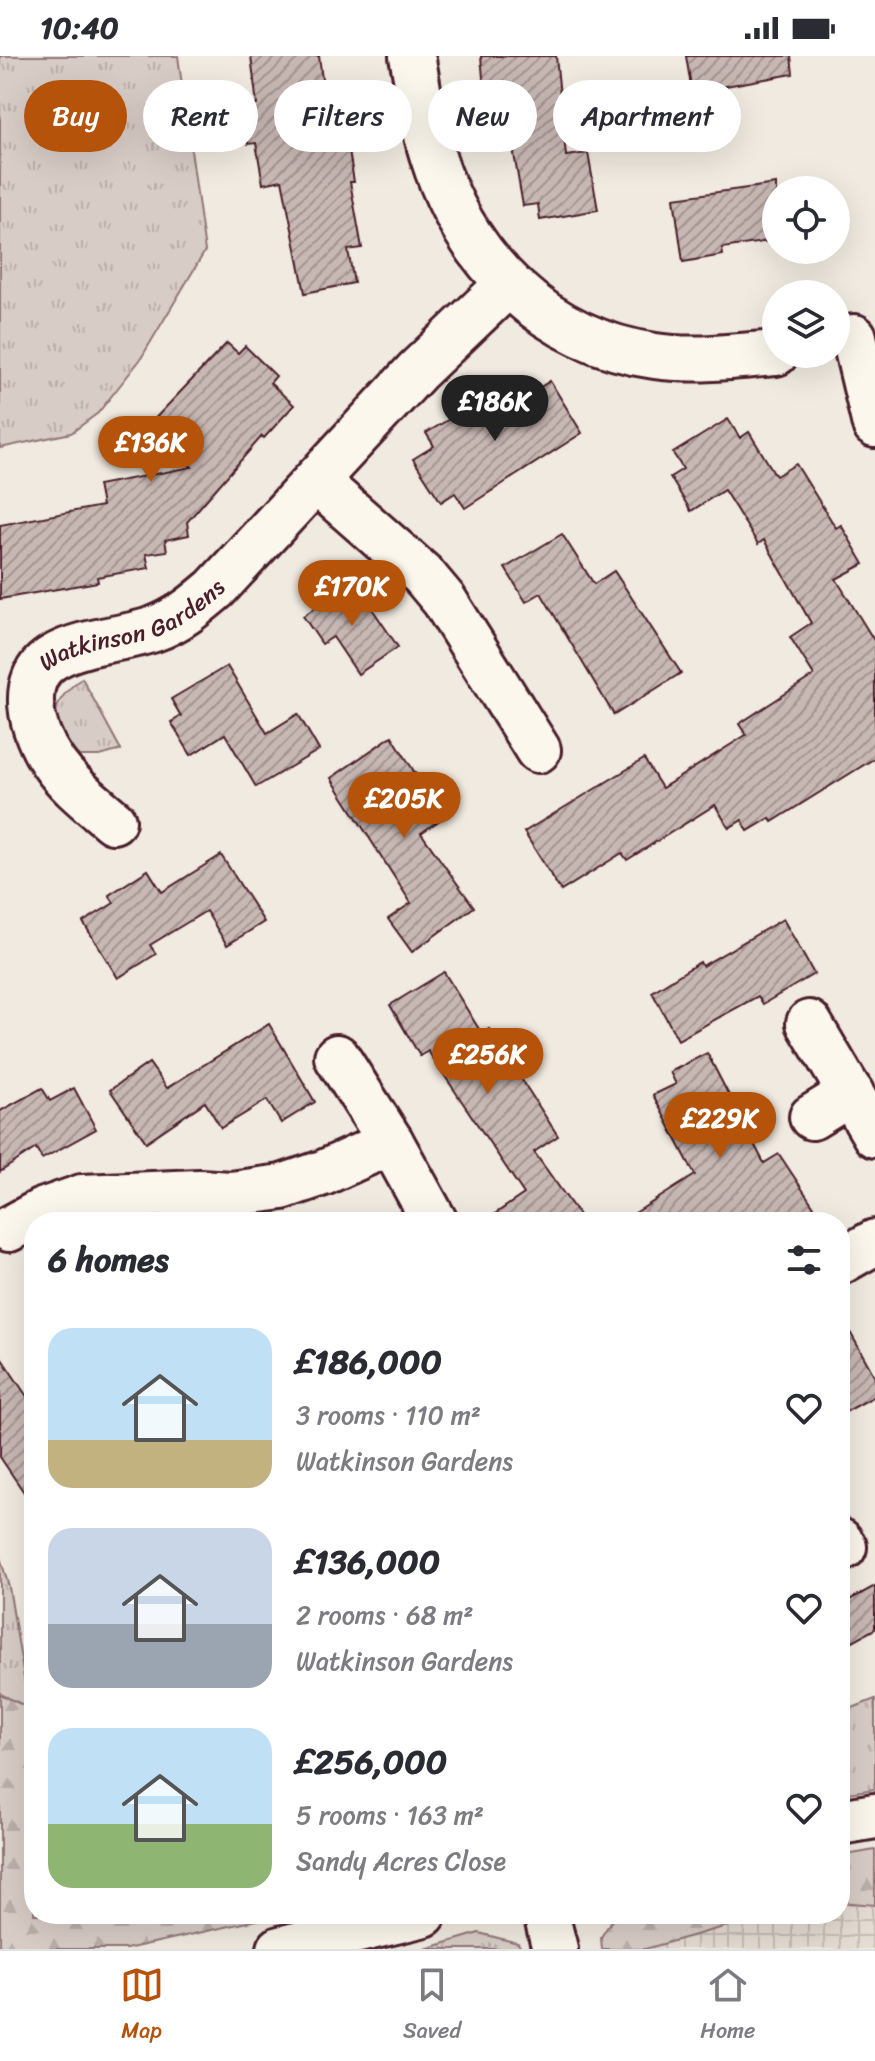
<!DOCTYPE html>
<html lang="en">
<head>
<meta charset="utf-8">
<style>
	:root { --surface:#fff; --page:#f2f2f3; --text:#2b2b33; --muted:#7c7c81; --line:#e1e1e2; --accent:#b45309 }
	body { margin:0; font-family:Sriracha,sans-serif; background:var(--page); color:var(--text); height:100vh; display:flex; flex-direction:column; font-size:30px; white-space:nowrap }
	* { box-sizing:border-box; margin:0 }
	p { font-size:26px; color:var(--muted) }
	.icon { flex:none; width:44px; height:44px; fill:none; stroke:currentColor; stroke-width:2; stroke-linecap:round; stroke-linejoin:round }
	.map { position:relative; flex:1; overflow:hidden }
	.sheet { position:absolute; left:24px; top:1156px; width:826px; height:712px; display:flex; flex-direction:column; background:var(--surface); border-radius:32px; box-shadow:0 8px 32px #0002 }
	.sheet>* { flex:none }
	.guide { position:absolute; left:24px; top:24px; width:828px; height:72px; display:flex; gap:16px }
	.tools { position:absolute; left:762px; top:120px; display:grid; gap:16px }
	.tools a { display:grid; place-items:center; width:88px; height:88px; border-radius:50%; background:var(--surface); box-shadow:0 8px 32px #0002; font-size:40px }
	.price { position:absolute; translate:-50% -68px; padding:0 18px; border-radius:28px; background:var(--accent); color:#fff; font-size:26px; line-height:52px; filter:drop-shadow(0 2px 4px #0008) }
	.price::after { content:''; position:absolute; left:50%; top:48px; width:24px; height:18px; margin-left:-12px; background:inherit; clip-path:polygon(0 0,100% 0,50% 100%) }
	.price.selected { background:#222; color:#fff }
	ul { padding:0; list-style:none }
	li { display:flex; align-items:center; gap:24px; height:200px; padding:0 24px }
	li span { display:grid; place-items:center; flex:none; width:224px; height:160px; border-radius:24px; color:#555 }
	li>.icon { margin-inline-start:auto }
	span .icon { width:96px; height:96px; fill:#fffc; stroke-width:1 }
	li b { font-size:34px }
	h2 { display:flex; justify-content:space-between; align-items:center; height:96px; padding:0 24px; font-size:34px }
	.pill { padding:0 28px; border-radius:36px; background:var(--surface); box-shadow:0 8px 32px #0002; font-size:28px; line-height:72px }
	.pill.selected { background:var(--accent); color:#fff }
	.status { display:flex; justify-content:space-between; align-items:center; height:56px; padding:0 40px; background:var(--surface); direction:ltr }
	.status svg { height:22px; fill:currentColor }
	.menu { display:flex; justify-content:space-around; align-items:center; height:112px; border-top:2px solid var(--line); background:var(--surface); font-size:22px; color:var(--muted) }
	.menu a { display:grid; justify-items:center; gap:4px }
	.menu .selected { color:var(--accent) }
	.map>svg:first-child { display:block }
	.industrial { fill:url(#industrial-grid) }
	.grass { fill:url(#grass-tufts); stroke:#917678; stroke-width:2 }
	.forest { fill:url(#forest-firs); stroke:#917678; stroke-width:2 }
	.building { fill:url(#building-hatch); stroke:#4a1f2b; stroke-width:2 }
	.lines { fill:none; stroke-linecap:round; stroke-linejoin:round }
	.minor-casing { stroke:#4a1f2b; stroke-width:50 }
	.tertiary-casing { stroke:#4a1f2b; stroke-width:50 }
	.minor { stroke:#fbf7ec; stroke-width:44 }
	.tertiary { stroke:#fbf7ec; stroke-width:44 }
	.labels { text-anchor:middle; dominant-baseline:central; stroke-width:7; stroke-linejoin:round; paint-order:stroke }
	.street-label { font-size:24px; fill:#4a1f2b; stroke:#fbf7ec }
</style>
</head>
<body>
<div class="status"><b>10:40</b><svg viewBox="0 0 49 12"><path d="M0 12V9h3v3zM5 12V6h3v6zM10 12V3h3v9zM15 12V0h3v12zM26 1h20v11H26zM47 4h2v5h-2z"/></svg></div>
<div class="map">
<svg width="875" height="1893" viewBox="0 0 875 1893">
	<defs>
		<pattern id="industrial-grid" width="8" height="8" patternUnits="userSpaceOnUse" patternTransform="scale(2)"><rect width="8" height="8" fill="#e4dbd2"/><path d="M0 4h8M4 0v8" fill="none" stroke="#c5bcb4"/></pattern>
		<pattern id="grass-tufts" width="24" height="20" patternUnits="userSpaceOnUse" patternTransform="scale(2)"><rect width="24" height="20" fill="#d8ccc6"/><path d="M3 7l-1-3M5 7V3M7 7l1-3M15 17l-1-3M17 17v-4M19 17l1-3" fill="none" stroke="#bbafaa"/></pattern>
		<pattern id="forest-firs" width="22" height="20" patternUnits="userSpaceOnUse" patternTransform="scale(2)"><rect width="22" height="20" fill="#d8ccc6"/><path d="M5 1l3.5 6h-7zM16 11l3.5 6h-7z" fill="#bbafaa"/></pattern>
		<pattern id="building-hatch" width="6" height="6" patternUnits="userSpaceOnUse" patternTransform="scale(2)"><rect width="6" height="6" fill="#c8b8b3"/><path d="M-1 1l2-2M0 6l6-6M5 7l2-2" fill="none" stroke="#a49592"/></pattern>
	</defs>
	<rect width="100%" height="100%" fill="#f0eae0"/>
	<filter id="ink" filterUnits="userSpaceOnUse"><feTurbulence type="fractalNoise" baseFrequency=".0125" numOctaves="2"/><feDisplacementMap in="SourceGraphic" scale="16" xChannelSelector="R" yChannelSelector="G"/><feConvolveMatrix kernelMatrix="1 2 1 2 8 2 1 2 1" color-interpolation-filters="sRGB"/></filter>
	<g filter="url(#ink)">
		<!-- industrial -->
		<path class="industrial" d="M840,1846l35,3v44h-230l125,-35h70z"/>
		<!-- grass -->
		<g class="grass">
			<path d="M0,0h178l27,195 -65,109 -42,53 -27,20 -71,15z"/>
			<path d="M82,622l39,72 -21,6h-21c-31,-30 -33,-51 3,-78z"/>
			<path d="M0,1501l9,30 20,121 -29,-14z"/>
			<path d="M875,1643v90l-35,5v-81z"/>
			<path d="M479,1877l39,10 3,6h-96z"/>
		</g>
		<!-- forest -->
		<g class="forest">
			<path d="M0,1638l29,14 5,8v198h250l-158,35h-126z"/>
			<path d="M875,1794v55l-35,-3v-46z"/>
			<path d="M616,1858h154l-125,35h-43l-1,-12z"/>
		</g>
		<!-- building -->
		<g class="building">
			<path d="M251,0h68l5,39 7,-1 7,51 10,-1 6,38h-4l12,66 -14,2 6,33 -49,10 -23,-113 -19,4 -7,-41 -8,1 -5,-37 14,-2z"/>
			<path d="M481,0h75l10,100 22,-3 10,57 -58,10 -2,-16 -15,2 -10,-58 -10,1 -2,-19 -13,2z"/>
			<path d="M686,0h105l2,18 -101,18z"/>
			<path d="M776,128v56l-54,8 1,7 -40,7 -9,-64z"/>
			<path d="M227,287l11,10 7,-7 31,30 -6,7 24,22 -30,33 -2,-2 -75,86 2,13 -24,5 2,11 -21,3 3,14 -52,9 1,5 -98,17v-74l102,-19 -4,-21 94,-18 -46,-39z"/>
			<path d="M550,325l32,52 -117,75 -10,-15 -14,9 -28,-43 21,-13 -8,-13 42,-25 3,5 49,-30 11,10z"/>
			<path d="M728,363l12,19 9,-6 27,44 20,-12 40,64 5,-3 23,39 -28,15 39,63v116l-103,64 -2,-4 -22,13 -6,-11 -13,8 -14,-23 -88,55 -5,-7 -61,38 -37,-59 120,-73 18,29 84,-53 -7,-11 75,-49 -24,-38 21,-14 -47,-83 -6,4 -34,-54 -33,21 -21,-34 13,-8 -10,-16z"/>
			<path d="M562,478l32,50 20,-13 67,102 -67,42 -73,-122 -15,9 -21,-34z"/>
			<path d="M354,526l44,65 -40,27 -25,-37 -11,7 -19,-28z"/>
			<path d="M227,610l40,67 31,-19 21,36 -63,37 -31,-53 -34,21 -20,-33 10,-6 -10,-17z"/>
			<path d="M392,680l51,82 -22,15 53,74 -62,45 -24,-33 23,-16 -80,-125z"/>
			<path d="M221,799l43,67 -37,23 -21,-34 -56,34 6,9 -38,24 -35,-56 31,-19 -5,-8 39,-25 14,22z"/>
			<path d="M783,863l31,55 -51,30 -5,-8 -80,44 -26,-48 48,-30 2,4z"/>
			<path d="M444,916l38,62 7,-5 69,107 -24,16 50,70h-101l41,-28 -96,-143 -8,5 -30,-51z"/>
			<path d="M269,968l46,78 -34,21 -14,-23 -46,28 -16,-26 -59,40 -36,-52 39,-27 18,25z"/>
			<path d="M707,997l57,110 15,-9 35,53 -22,15h-171l74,-47 -42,-80 23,-11 -6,-12z"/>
			<path d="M42,1032l8,13 24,-13 22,41 -54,30 -6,-11 -36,24v-61z"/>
			<path d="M840,1258l35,63v19l-35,19z"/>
			<path d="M0,1300l34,51v100l-34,-50z"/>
			<path d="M875,1530v43l-35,19v-43z"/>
		</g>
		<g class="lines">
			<!-- minor casing -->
			<g class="minor-casing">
				<g id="minor">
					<path d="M412,0c7,33 10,69 21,101 33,104 111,183 222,199 40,6 81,0 121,-3"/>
					<path d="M854,281l21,88"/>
					<path d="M316,425l107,94 21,25 94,150"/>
					<path id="s1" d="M113,765c-21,-18 -46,-37 -61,-60 -20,-29 -36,-83 2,-104 29,-17 69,-17 100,-28 25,-9 42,-24 61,-40l202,-218 89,-85"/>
					<path d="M809,967l66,112"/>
					<path d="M337,1001l54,85 44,80"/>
					<path d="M812,1061l39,-24"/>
					<path d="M9,1173l33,-18 40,-14 117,-5 32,2 51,-7 41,-14 68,-31"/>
					<path d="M840,1206l35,-20"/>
					<path d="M840,1485l4,6"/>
					<path d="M546,1858l9,35"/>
				</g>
			</g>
			<!-- tertiary casing -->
			<g class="tertiary-casing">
				<g id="tertiary">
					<path d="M840,1766l35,-6"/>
					<path d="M280,1893l144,-35"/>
				</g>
			</g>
			<!-- minor -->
			<use href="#minor" class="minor"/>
			<!-- tertiary -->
			<use href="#tertiary" class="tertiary"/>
		</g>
	</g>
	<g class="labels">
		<!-- street labels -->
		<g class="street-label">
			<text stroke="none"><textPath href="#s1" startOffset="288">Watkinson Gardens</textPath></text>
		</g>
	</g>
</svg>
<div class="tools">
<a><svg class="icon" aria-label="locate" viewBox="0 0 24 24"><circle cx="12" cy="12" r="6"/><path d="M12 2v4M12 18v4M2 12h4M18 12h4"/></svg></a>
<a><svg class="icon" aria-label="layers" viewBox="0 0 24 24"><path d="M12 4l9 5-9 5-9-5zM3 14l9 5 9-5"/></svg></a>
</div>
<b class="price selected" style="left:495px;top:387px">£186K</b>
<b class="price" style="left:151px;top:428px">£136K</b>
<b class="price" style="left:352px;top:572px">£170K</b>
<b class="price" style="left:404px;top:784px">£205K</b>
<b class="price" style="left:488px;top:1040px">£256K</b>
<b class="price" style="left:720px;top:1104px">£229K</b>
<div class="guide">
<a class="pill selected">Buy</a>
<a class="pill">Rent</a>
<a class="pill">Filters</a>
<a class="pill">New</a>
<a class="pill">Apartment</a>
</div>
<section class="sheet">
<h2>6 homes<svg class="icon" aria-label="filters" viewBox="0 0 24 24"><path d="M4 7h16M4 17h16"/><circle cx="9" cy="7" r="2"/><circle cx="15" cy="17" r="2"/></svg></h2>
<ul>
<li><span style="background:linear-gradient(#bfe0f5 70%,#c2b280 0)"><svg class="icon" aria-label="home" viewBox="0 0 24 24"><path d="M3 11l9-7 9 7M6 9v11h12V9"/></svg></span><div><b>£186,000</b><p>3 rooms · 110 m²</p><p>Watkinson Gardens</p></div><svg class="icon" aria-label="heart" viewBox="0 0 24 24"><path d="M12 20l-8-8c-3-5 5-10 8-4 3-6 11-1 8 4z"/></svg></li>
<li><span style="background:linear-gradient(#c9d6e8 60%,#9aa5b1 0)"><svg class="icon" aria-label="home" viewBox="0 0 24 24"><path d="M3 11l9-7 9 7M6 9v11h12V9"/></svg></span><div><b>£136,000</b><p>2 rooms · 68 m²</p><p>Watkinson Gardens</p></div><svg class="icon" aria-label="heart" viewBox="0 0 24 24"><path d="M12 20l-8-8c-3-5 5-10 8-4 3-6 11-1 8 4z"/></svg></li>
<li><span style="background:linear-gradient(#bfe0f5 60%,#8fb573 0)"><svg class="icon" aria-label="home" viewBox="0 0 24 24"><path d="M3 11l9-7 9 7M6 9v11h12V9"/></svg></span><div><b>£256,000</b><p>5 rooms · 163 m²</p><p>Sandy Acres Close</p></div><svg class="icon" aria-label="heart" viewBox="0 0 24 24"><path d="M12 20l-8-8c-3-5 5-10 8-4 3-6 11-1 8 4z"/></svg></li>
</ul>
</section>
</div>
<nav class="menu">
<a class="selected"><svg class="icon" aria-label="map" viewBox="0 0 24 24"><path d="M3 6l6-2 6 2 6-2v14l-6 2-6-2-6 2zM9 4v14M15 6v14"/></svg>Map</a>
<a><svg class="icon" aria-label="saved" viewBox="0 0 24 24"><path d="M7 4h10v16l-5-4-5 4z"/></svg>Saved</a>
<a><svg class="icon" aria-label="home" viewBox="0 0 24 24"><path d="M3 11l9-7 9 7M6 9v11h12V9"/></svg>Home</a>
</nav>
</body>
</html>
